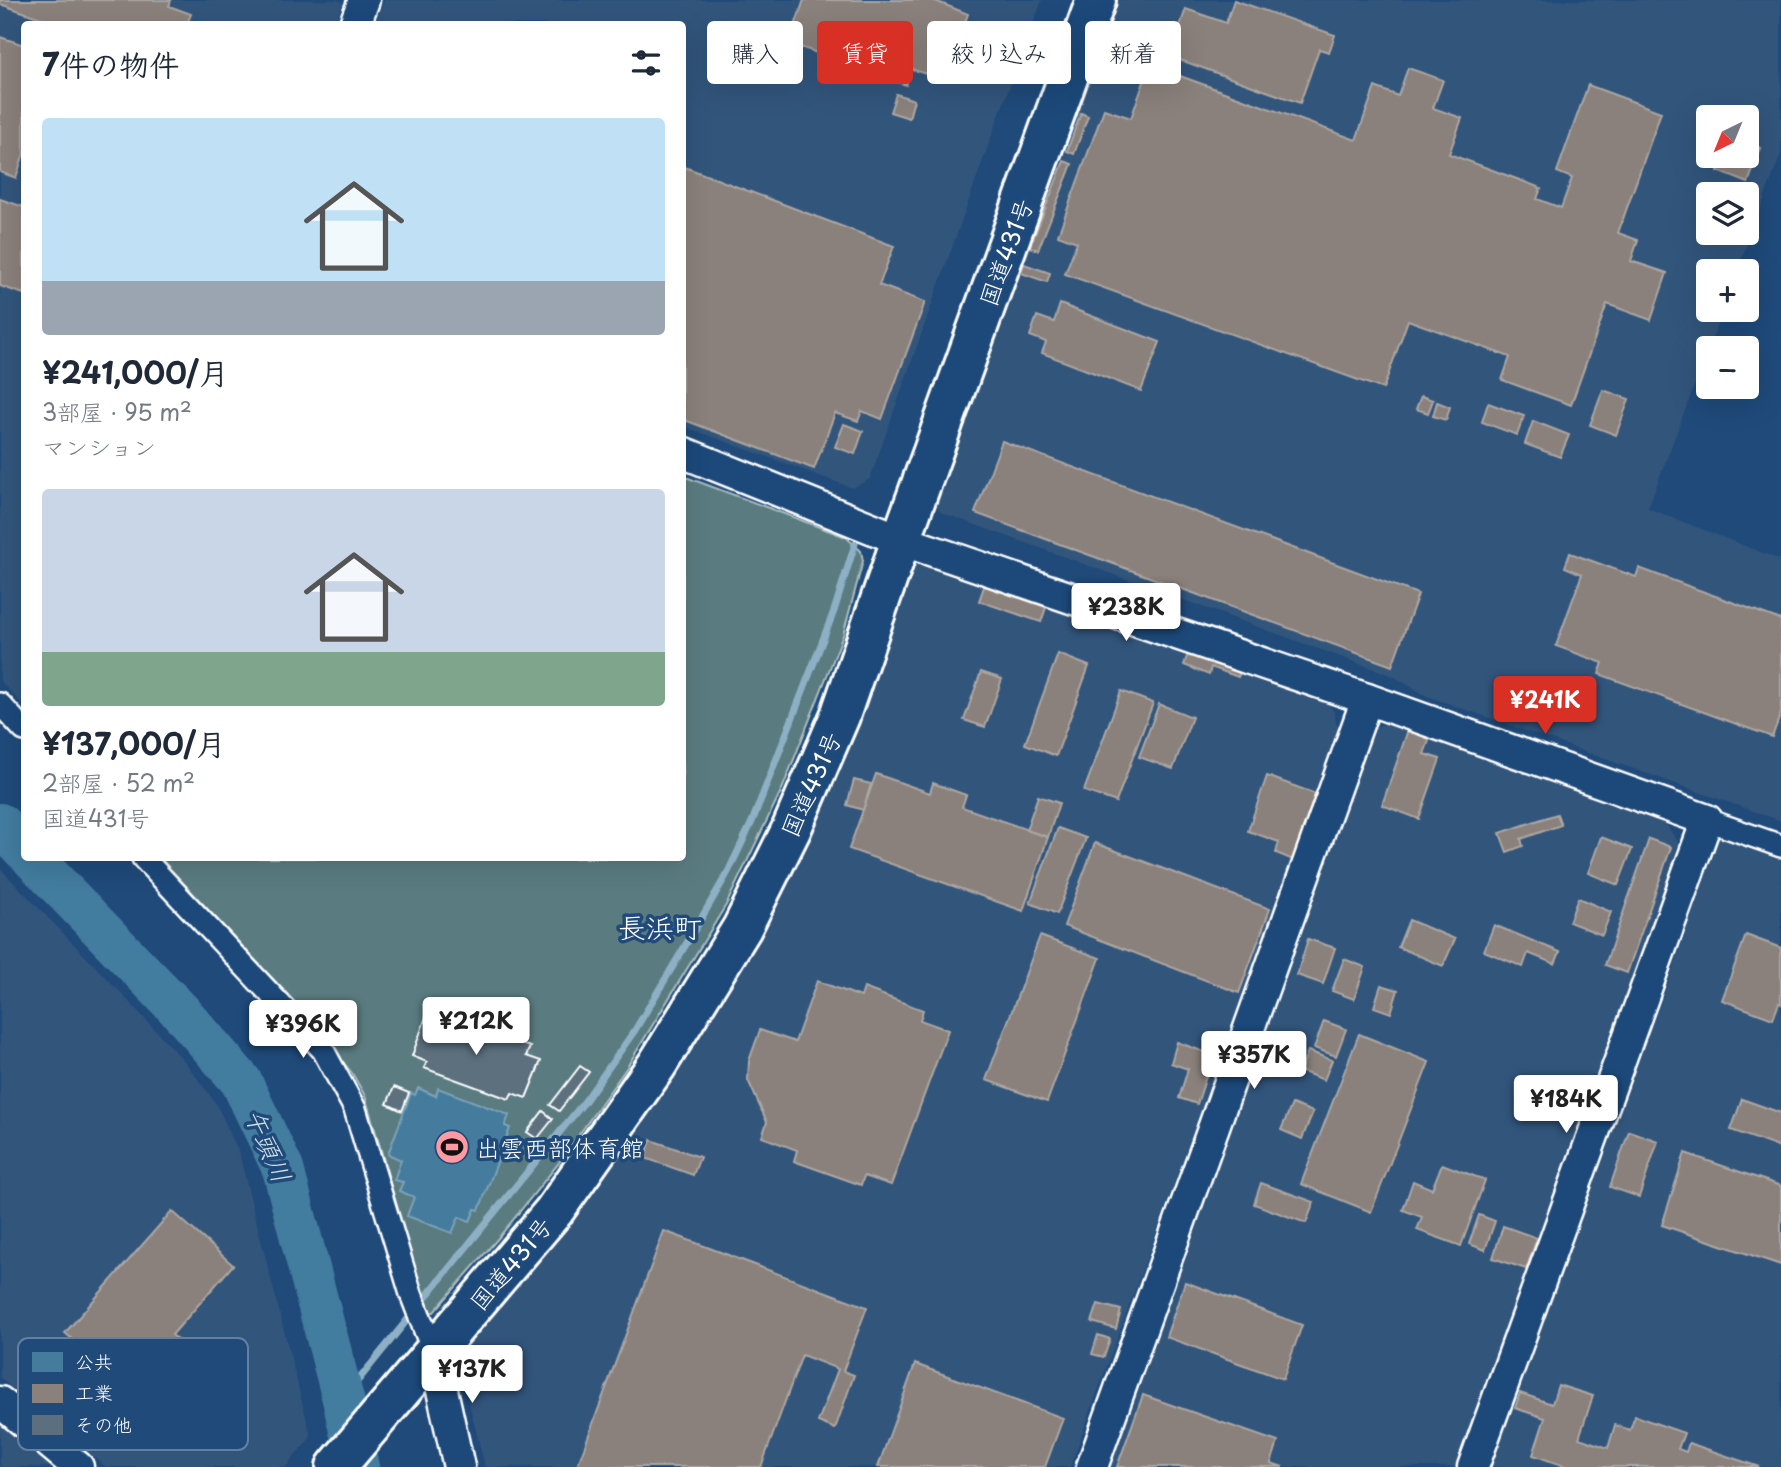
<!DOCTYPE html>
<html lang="ja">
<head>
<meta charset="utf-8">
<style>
	:root { --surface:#fff; --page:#f6f6f7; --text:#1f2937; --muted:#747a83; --accent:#d93025 }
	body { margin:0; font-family:"Playpen Sans","Klee One",sans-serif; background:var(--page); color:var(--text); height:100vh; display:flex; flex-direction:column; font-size:26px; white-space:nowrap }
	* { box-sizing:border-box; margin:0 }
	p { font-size:23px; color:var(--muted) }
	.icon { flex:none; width:38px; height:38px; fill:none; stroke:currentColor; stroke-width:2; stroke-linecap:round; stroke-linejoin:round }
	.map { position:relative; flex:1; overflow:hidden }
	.panel { position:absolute; left:21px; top:21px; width:665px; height:840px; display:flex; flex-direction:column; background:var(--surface); border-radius:7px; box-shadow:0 7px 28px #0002 }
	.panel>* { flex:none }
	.banner { position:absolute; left:707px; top:21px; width:665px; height:63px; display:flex; gap:14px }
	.needle { width:46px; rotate:223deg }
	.controls { position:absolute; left:1696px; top:105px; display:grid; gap:14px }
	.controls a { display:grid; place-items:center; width:63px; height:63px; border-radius:7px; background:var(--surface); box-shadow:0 7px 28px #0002; font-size:35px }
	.price { position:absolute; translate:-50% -60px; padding:0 16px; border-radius:7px; background:#fff; color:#222; font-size:23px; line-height:46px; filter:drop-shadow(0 2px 4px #0008) }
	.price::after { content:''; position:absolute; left:50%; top:42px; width:21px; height:16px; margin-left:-10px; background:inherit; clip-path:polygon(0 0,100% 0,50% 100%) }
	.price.active { background:var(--accent); color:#fff }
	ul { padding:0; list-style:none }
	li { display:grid; align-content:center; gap:14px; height:371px; padding:0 21px }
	li span { display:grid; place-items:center; height:217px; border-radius:7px; color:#555 }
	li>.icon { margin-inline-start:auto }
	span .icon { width:126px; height:126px; fill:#fffc; stroke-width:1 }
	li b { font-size:30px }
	h2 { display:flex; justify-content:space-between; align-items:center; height:84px; padding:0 21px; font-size:30px }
	.pill { padding:0 24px; border-radius:7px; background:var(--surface); box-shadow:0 7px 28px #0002; font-size:24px; line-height:63px }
	.pill.active { background:var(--accent); color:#fff }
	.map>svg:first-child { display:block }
	.built { fill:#31557b; fill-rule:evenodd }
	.green { fill:#5a7b80; stroke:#acbdc0; stroke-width:2 }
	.public { fill:#457b9d; stroke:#7da3ba; stroke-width:2 }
	.industry { fill:#8a817c; stroke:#ada7a3; stroke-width:2 }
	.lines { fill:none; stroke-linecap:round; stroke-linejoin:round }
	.stream { stroke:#8eb0c5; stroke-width:7 }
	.river { stroke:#437b9f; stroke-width:42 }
	.building { fill:#5c6f7e; stroke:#fff; stroke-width:2 }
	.street-casing { stroke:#fff; stroke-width:26 }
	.secondary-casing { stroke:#fff; stroke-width:35 }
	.highway-casing { stroke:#fff; stroke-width:44 }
	.street { stroke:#1f4a7a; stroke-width:21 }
	.secondary { stroke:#1f4a7a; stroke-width:30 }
	.highway { stroke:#1f4a7a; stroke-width:38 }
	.labels { text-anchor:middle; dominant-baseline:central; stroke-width:7; stroke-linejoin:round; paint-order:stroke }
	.street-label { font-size:24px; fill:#fff; stroke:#1f4a7a }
	.poi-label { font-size:24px; fill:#fff; stroke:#1f4a7a; text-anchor:start }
	.water-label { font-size:26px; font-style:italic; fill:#d0dee7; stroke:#1f4a7a }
	.quarter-label { font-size:28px; fill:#fff; stroke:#1f4a7a }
	.key { fill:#1f4a7a; stroke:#6280a2; stroke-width:2 }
	.key-label { font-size:19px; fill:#fff }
</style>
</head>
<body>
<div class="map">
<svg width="1781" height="1467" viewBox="0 0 1781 1467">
	<rect width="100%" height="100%" fill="#1f4a7a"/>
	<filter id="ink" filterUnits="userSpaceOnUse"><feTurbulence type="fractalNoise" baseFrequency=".0143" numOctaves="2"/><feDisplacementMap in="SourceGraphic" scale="14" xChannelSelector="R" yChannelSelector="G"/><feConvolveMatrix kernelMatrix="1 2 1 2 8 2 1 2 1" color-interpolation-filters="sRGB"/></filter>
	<g filter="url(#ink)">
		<!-- built -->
		<g class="built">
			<path d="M0,0h337l6,2 -8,22h-311v682l-24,-25z"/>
			<path d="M384,0h658l-45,121 -127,358 -18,9 -169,-62 -1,-402h-307z"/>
			<path d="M1110,0h671v154l-44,117h-29v39h15l-75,198 133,52v261l-354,-125 -34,-20 -453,-164 -9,-18zM1708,117h38v39h-38zM1708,194h38v39h-38z"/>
			<path d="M926,555l394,138 14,19 5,23 -269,732h-585l-27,-107 253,-355 191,-442z"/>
			<path d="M1397,720l251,94 19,12 11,16 -2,21 -219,604h-352l260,-728 13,-13z"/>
			<path d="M1719,837l62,22v608h-291l53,-150 125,-334z"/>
			<path d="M0,868l121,125 65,70 31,42 22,48 72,284 -25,30h-180l-106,-89z"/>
			<path d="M0,1421l55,46h-55z"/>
		</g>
		<!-- green -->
		<path class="green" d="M683,476l163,61 15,14 2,10 -20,74 -60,152 -57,118 -99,162 -69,97 -58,72 -66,76 -8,1 -45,-163 -16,-54 -13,-23 -65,-78 -127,-137h522z"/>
		<!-- public -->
		<path class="public" d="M418,1088l18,8 2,-8 71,27 -4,11 5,2 -31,82 -4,-1 -5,12 -11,-4 -7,16 -45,-17 7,-19 -15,-6 4,-9 -9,-2 7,-20 -13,-6 23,-61 4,2z"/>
		<!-- industry -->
		<g class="industry">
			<path d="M0,0h171l-2,6 22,8 -4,10h-129l-58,-20z"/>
			<path d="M804,0h129l35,14 -24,66 -33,-11 -5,16 -117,-42z"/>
			<path d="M1234,0l101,35 -6,17 -10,-3 -19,54 -131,-47 17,-47 40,14z"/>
			<path d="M0,37l24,8v108l-8,25 -16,-6z"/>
			<path d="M1150,65l206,75 19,-53 23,9 10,-28 35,12 -10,28 29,10 -13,36 92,34 -4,11 24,9 11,-30 -15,-6 31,-87 73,27 -43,121 20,7 -7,21 36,12 -16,47 -44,-16 -36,101 -69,-25 8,-23 -102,-37 -25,69 -318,-115 12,-32 -19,-7 46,-126 27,9z"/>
			<path d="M896,94l18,6 -5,18 -19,-6z"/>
			<path d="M1081,113l7,3 -14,38 -7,-3z"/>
			<path d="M1746,143l15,5 -13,35 -30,-12 6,-15h22z"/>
			<path d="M1064,161l8,3 -34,86 -8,-3z"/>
			<path d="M682,166l212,80 -15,39 46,17 -43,117 -20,-8 -4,10 -23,-8 -21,56 -132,-50z"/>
			<path d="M0,199l24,8v87l-24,-8z"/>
			<path d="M1024,264l26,9 -3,9 -26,-9z"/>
			<path d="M1060,304l100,38 -19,49 -99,-38 4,-11 -16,-6 7,-20 17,6z"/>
			<path d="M1603,390l26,9 -13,36 -26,-10z"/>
			<path d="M1421,396l12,4 -5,13 -12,-4z"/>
			<path d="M1437,402l13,5 -4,13 -13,-4z"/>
			<path d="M1488,403l36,13 -7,19 -35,-13z"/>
			<path d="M1533,421l36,14 -9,22 -35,-13z"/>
			<path d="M844,424l19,7 -8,23 -20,-7z"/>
			<path d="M1002,441l416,153 -26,72 -417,-153z"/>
			<path d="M1570,553l66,24 3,-9 142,52v93l-9,24 -173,-63 4,-11 -47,-17 26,-72 -17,-7z"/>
			<path d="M986,581l62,21 -7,20 -62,-21z"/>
			<path d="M1189,651l52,19 -3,7 -27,-10 -2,8 -25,-10z"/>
			<path d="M1058,654l31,12 -33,90 -31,-12z"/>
			<path d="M981,672l21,7 -17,48 -21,-7z"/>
			<path d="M1121,691l32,12 -37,99 -32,-11z"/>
			<path d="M1159,704l33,13 -19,52 -34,-12z"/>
			<path d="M1408,730l22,8 -6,16 16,5 -21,60 -37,-14z"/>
			<path d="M876,774l54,19 3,-10 33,12 -4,12 86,30 -25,74 -174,-62z"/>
			<path d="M1267,776l49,18 -23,66 -17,-7 3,-11 -31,-11z"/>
			<path d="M854,780l17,4 -8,26 -16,-5z"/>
			<path d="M1038,796l21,7 -11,34 -22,-7z"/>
			<path d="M1557,814l4,11 -40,14 2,7 -16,6 -7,-19z"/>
			<path d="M1058,828l28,10 -29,76 -27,-11z"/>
			<path d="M1601,837l31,12 -14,36 -30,-12z"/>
			<path d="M1649,839l22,8 -44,126 -22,-8z"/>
			<path d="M1095,843l175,66 -31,84 -175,-67z"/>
			<path d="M1578,898l33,14 -9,23 -33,-13z"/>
			<path d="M1409,920l46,19 -12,27 -45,-19z"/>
			<path d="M1494,925l66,27 -5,12 -27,-11 -5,14 -39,-16z"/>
			<path d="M1746,935l35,13v56l-2,-1 -6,16 -51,-19z"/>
			<path d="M1040,936l60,22 -53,144 -61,-22z"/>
			<path d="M1308,939l27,9 -12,36 -26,-9z"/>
			<path d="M1344,959l21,8 -11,32 -22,-8z"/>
			<path d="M817,981l44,16 3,-9 59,22 -3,10 28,10 -57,155 -27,-9 -3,9 -67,-24 3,-11 -35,-13 5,-15 -19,-42 1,-19 11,-31 35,12z"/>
			<path d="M1381,985l17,5 -7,23 -17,-6z"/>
			<path d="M1324,1021l22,8 -10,27 -22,-8z"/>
			<path d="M1359,1034l70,28 -58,150 -70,-28z"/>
			<path d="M1177,1042l36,13 -16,49 -18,-6 9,-29 -17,-6z"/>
			<path d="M1308,1051l24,9 -8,20 -24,-9z"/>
			<path d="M1742,1099l39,14v35l-50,-18z"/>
			<path d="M1292,1104l21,8 -11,27 -21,-9z"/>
			<path d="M1629,1131l29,10 -19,56 -29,-10z"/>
			<path d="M651,1140l49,17 -7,18 -48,-17z"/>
			<path d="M1685,1153l96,33v79l-119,-40z"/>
			<path d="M1442,1164l43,16 -24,66 -44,-16 5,-13 -19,-7 10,-29 19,8z"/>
			<path d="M1261,1183l53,19 -8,21 -52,-19z"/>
			<path d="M172,1211l61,54 -61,70 17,14 -2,26 -11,9 7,8 -1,20 -8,12 -25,5 -11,-3 -7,-8 -6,-11v-15l-23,-20 4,-4 -41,-35z"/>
			<path d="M1479,1215l16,6 -10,29 -16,-6z"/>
			<path d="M1503,1226l34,12 -11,31 -33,-11z"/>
			<path d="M664,1231l203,76 -24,64 11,4 -19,54 -17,-7 20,-53 -36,-14 -41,112h-184z"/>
			<path d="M1185,1282l117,43 -19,54 -117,-42z"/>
			<path d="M1098,1304l23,6 -5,19 -24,-7z"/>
			<path d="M1098,1335l12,4 -6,18 -12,-3z"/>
			<path d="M915,1364l148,54 -18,49h-167z"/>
			<path d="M1558,1385l35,11 -14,42 29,10 7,-23 15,5 5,-14 49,17 -6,16 8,3 3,-9 70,24h-192l-34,-12 12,-37 -30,-10 5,-15 32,11z"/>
			<path d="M1143,1395l135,47 -7,21 12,4h-166z"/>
		</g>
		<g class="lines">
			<!-- stream -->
			<path class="stream" d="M343,1399l242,-298 50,-71 59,-99 34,-59 24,-50 82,-211 21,-67"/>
			<!-- river -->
			<g class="river">
				<path d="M0,824l24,26"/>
				<path d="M32,858l149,154 60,69 42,88 60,230 15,68"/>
			</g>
		</g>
		<!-- building -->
		<g class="building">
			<path d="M444,1016l86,31 -4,9 15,5 -15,37 -14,-5 -3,6 -85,-31 3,-6 -15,-6 14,-39 15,5z"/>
			<path d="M580,1066l9,6 -30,39 -9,-6z"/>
			<path d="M394,1087l15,6 -7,18 -15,-7z"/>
			<path d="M543,1111l10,8 -16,20 -10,-7z"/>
		</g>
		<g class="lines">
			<!-- street casing -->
			<g class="street-casing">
				<g id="street">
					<path d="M0,704l24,26"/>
					<path d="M1707,820l74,26"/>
					<path d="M143,858l180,192 32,59 56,185 23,60"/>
				</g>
			</g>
			<!-- secondary casing -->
			<g class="secondary-casing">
				<g id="secondary">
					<path d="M355,24l9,-24"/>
					<path d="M682,452l219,88 466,159 340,121 -234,647"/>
					<path d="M434,1354l25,113"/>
					<path d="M0,1402l78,65"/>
					<path d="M1092,1467l275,-768"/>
				</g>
			</g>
			<!-- highway casing -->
			<g class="highway-casing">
				<path id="highway" d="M336,1467l218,-256 103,-146 85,-137 49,-98 49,-114 61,-176 195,-540"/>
			</g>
			<!-- street -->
			<use href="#street" class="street"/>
			<!-- secondary -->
			<use href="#secondary" class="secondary"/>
			<!-- highway -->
			<use href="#highway" class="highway"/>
		</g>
	</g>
	<!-- icons -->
	<defs>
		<g id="stadium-disc" transform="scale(1.75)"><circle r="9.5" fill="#ff9aa2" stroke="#1f4a7a"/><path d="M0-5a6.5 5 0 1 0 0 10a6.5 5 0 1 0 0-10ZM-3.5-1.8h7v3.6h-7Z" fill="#111"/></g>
	</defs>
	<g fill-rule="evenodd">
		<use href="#stadium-disc" x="452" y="1147"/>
	</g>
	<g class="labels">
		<!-- street labels -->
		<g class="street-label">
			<text transform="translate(1005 252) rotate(-70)">国道431号</text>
			<text transform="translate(810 784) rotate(-66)">国道431号</text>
			<text transform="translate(510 1263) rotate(-50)">国道431号</text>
		</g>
		<!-- poi labels -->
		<g class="poi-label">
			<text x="476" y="1147">出雲西部体育館</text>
		</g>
		<!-- water labels -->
		<g class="water-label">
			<text transform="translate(269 1145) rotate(67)">午頭川</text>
		</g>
		<!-- quarter labels -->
		<g class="quarter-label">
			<text x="660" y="926">長浜町</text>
		</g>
	</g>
	<!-- legend -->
	<rect x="18" y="1338" width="230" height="112" rx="10" class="key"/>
	<rect x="32" y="1352" width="31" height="20" fill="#457b9d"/>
	<rect x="32" y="1384" width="31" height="19" fill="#8a817c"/>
	<rect x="32" y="1415" width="31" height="20" fill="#5c6f7e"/>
	<g class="key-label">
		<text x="75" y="1369">公共</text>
		<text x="75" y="1400">工業</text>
		<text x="75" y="1432">その他</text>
	</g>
</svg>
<div class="controls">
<a><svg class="needle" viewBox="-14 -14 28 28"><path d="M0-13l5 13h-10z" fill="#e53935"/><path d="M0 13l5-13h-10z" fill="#747a83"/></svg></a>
<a><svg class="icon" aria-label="layers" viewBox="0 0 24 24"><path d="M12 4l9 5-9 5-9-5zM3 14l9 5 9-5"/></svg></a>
<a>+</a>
<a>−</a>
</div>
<b class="price" style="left:1126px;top:643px">¥238K</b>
<b class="price active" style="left:1545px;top:736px">¥241K</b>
<b class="price" style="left:476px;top:1057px">¥212K</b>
<b class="price" style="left:303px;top:1060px">¥396K</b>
<b class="price" style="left:1254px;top:1091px">¥357K</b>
<b class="price" style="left:1566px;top:1135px">¥184K</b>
<b class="price" style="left:472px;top:1405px">¥137K</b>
<div class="banner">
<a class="pill">購入</a>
<a class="pill active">賃貸</a>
<a class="pill">絞り込み</a>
<a class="pill">新着</a>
</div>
<section class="panel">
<h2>7件の物件<svg class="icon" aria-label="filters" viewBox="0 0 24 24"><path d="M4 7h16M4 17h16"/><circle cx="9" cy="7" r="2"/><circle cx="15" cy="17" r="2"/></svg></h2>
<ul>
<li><span style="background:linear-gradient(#bfe0f5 75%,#9aa5b1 0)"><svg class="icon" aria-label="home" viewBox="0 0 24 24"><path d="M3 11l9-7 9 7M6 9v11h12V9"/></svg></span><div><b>¥241,000/月</b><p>3部屋 · 95 m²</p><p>マンション</p></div></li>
<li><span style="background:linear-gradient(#c9d6e8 75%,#7fa58c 0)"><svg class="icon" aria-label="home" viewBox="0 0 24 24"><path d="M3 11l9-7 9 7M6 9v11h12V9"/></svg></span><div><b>¥137,000/月</b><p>2部屋 · 52 m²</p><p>国道431号</p></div></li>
</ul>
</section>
</div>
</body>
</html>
